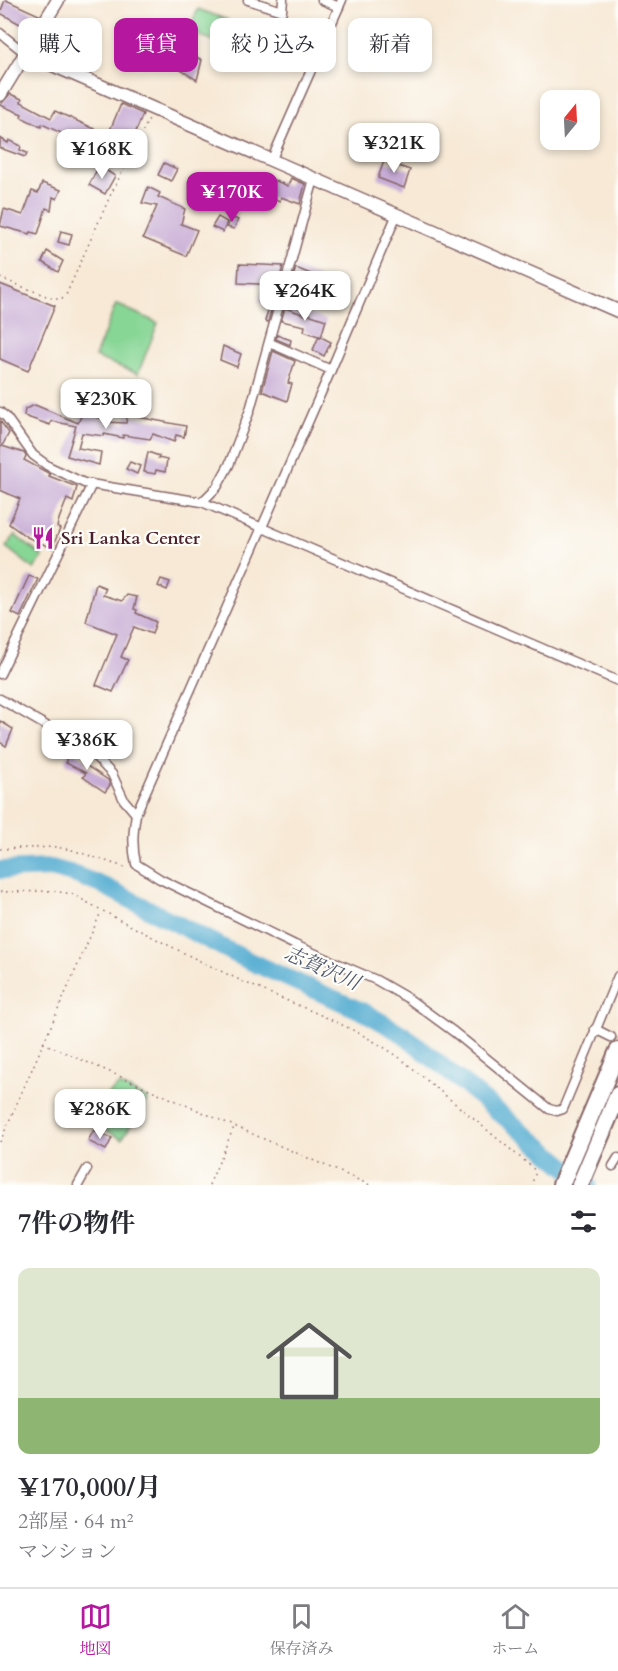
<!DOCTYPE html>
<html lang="ja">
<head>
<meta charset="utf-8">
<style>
	:root { --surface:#fff; --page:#f7f7f7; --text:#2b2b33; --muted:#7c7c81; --line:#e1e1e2; --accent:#b5179e }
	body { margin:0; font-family:Cardo,"Noto Serif JP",serif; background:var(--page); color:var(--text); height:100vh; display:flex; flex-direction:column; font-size:22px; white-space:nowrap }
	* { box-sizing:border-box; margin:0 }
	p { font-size:20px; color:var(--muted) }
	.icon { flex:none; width:33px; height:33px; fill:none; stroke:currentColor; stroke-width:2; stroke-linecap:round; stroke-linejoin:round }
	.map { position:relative; height:1185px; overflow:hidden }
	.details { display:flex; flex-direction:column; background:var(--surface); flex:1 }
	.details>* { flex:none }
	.banner { position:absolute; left:18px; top:18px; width:582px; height:54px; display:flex; gap:12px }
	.needle { width:39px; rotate:18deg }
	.controls { position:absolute; left:540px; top:90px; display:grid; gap:12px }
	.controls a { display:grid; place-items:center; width:60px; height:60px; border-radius:12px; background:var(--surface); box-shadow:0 3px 9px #0003; font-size:30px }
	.price { position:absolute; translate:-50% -51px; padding:0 14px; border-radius:12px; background:#fff; color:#222; font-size:20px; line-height:39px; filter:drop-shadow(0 2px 3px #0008) }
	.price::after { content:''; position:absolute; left:50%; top:36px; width:18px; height:14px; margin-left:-9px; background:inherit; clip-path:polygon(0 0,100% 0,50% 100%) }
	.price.current { background:var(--accent); color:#fff }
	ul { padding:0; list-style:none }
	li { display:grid; align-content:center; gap:12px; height:318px; padding:0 18px }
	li+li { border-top:2px solid var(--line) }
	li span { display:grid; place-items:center; height:186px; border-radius:12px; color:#555 }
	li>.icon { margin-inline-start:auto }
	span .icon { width:108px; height:108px; fill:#fffc; stroke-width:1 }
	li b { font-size:26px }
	h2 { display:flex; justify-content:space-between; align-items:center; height:72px; padding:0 18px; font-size:26px }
	.pill { padding:0 21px; border-radius:12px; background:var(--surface); box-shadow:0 3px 9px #0003; font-size:21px; line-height:54px }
	.pill.current { background:var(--accent); color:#fff }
	.tab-bar { display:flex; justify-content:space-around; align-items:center; height:84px; border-top:2px solid var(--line); background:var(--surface); font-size:16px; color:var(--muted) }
	.tab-bar a { display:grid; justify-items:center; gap:3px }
	.tab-bar .current { color:var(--accent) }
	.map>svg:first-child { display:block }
	.green { fill:#87d695; stroke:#687a60; stroke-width:1.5 }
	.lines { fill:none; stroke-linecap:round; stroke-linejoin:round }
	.river { stroke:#53acd1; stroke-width:18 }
	.building { fill:#c7acd6 }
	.street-tunnel { stroke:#d4c1b4; stroke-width:8; stroke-dasharray:8 4; stroke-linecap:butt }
	.street-casing { stroke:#876667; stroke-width:11 }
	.secondary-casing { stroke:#876667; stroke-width:15 }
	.highway-casing { stroke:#876667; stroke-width:20 }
	.path { stroke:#876667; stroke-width:1.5; stroke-dasharray:1.5 4.5; stroke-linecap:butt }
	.street { stroke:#fff; stroke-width:8 }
	.secondary { stroke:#fff; stroke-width:12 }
	.highway { stroke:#fff; stroke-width:16 }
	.labels { text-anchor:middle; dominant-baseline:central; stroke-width:4.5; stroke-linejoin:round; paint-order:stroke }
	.poi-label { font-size:18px; font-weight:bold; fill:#4a1f2b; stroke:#fdfcf7; text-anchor:start }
	.water-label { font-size:20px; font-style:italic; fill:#4e576d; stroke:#fdfcf7 }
</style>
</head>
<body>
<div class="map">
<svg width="618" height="1185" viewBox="0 0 618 1185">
	<rect width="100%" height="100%" fill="#fdfcf7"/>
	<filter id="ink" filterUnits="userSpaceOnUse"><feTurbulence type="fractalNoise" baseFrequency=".0167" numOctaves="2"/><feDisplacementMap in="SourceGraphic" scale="12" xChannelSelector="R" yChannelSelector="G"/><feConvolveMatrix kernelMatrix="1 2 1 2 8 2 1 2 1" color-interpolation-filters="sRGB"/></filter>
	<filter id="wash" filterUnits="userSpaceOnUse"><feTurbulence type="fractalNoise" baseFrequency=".008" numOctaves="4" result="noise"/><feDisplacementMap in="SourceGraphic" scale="24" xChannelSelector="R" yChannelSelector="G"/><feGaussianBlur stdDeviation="1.35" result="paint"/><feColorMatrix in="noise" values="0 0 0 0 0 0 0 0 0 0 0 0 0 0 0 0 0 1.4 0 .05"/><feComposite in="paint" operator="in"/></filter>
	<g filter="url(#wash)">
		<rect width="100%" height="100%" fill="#f7e9d6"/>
		<!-- green -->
		<g class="green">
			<path d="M198,9l30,11 -11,22 -29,-11z"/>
			<path d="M116,304l42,19 -20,51 -43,-17z"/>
			<path d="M15,535l28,22 -9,12 -28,-22z"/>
			<path d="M119,1085l29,14 -26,40 -31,-17 9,-21z"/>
		</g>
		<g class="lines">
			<!-- river -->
			<path class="river" d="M0,870l51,-2 22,6 33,13 141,73 119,53 38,22 184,150"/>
		</g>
		<g id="blocks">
			<!-- building -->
			<g class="building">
				<path d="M5,0h1l33,15 -10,14 -29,-16z"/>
				<path d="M56,23l11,5 -4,11 -11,-3z"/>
				<path d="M188,32l10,5 -8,17 12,6 -5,20 -23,-14z"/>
				<path d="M10,94l12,5 -1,3 30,16 4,-7 53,24 13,-31 22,10 -17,42 -31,-10 -3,6 -22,-10 2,-4 -30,-14 -1,3 -20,-10 1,-3 -22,-9z"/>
				<path d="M398,129l24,9 -4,11 -24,-11z"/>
				<path d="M0,138l8,5 1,-3 12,6 -1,4 7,3 -2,4 -25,-9z"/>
				<path d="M384,161l26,9 -6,18 -26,-10z"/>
				<path d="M164,163l13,6 -6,12 -13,-6z"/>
				<path d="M99,166l16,10 -10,18 -16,-9z"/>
				<path d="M264,176l24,10 3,-8 14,6 -5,20 -19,-7 -1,4 -24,-9z"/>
				<path d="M42,183l19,7 -4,9 -4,-2 -2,13 -5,-2 -8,26 -7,-2 -1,2 -30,-8 4,-17 19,6 9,-24 6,2z"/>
				<path d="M148,187l12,6 -2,4 27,12 -4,15 16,6 -11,26 -43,-18 14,-32 -15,-3z"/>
				<path d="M218,217l9,5 -4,10 -11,-5z"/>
				<path d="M231,217l7,3 -4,9 -7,-2z"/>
				<path d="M61,231l11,3 -3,11 -11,-3z"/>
				<path d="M47,251l16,10 -5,11 -16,-10z"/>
				<path d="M239,264l44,2 -5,19 -40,-2z"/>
				<path d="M296,268l22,9 -3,8 -22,-8z"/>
				<path d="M0,284l55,22 -27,65 -28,-12z"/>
				<path d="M261,292l13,6 -6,24 -3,-1 5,-18 -11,-1z"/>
				<path d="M285,308l23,8v-2l18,6 -5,17 -17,-6 1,-5 -24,-5z"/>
				<path d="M277,335l14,5 -1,5 -14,-6z"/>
				<path d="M319,336l12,6 -7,14 -11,-6z"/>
				<path d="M223,346l18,8 -4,13 -17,-7z"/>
				<path d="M273,351l22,10 -7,22 4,1 -5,17 -25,-10z"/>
				<path d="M35,405l43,18 4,-9 23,5 -1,3 22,1 1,-8 59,11 -2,11 -8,-2 -2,7 -21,-8 -3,5 -27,-4v3l-19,-4v2l-22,-3 -4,15 23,4 -2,13 -32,-9 9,-30 -25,-5 -1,4 -26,-9 1,-7z"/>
				<path d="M0,421l9,12 -7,13 22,7 2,3 -2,4 26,14 -1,2 28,11 -4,15 -6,-3 -8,20 -2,8 3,2 -8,19 -25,-11 -18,-13 11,-25 -20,-9z"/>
				<path d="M148,452l11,4 -1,2 9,2 -2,12 -9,-2 -1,4 -11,-2z"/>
				<path d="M130,462l10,4 -3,8 -11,-5z"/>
				<path d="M29,576l9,3 -18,38 -8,-4z"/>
				<path d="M161,579l9,3 -3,8 -9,-4z"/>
				<path d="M96,584l10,4 -3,7 19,6 5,-6 10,2 -3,12 3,1 -1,3 20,9 -4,12 -18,-7 -13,30 7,3 -15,32 -17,-7 21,-51 -31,-12z"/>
				<path d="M0,721l13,8 -7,17 -6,-4z"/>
				<path d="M73,750l13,11 -2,3 24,16 2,5 -5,7 -22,-15 3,-4 -20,-10v-6z"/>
				<path d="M94,1130l18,8 -6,12 -18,-9z"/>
			</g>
		</g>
	</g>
	<g filter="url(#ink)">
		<use href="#blocks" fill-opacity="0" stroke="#876667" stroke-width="1.5"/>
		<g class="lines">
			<!-- street-tunnel -->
			<path class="street-tunnel" d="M611,1037l7,5"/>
			<!-- street casing -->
			<g class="street-casing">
				<g id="street">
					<path d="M248,0l34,11 1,-11"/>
					<path d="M322,0l17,7"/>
					<path d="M0,33l25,20"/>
					<path d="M271,161l71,-161"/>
					<path d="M397,214l-66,156 -195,444c-3,18 -4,32 0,50l24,15 135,66 81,35 33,19 45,33 95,77 8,2 6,-2 55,-133"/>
					<path d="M270,343l61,27"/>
					<path d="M0,412l6,5 27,38 15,11 36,17 118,19 416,179"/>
					<path d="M202,502l15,-15 12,-22 21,-55 64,-231"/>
					<path d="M0,674l92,-190"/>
					<path d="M0,699l90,52 22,23 12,26 12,14"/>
					<path d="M595,1029l16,8"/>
					<path d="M613,1166l5,-8"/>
					<path d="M78,1185l9,-16"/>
				</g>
			</g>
			<!-- secondary casing -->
			<g class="secondary-casing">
				<g id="secondary">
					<path d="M25,53l593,258"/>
					<path d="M0,95l58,-95"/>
				</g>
			</g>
			<!-- highway casing -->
			<g class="highway-casing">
				<g id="highway">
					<path d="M561,1185l57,-134"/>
					<path d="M580,1185l38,-90"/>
				</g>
			</g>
			<!-- path -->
			<g class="path">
				<path d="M0,278l54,21h7l5,-4 45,-101 38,-75"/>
				<path d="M0,849l55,-2 17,3 55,18"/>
				<path d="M0,892l53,-1 19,3c56,31 114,61 172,88 53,24 109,43 156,76l133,110 2,7 -4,10"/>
				<path d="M43,1043l327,142"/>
				<path d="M0,1142l101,-230"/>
				<path d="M209,1185l25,-58"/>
			</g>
			<!-- street -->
			<use href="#street" class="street"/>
			<!-- secondary -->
			<use href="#secondary" class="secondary"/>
			<!-- highway -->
			<use href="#highway" class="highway"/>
		</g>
	</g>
	<!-- icons -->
	<defs>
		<g id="restaurant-bare" transform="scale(1.8)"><path d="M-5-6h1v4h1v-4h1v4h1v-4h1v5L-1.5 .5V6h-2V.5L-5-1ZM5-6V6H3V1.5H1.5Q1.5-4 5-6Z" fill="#b5179e" stroke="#fdfcf7" stroke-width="2.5" paint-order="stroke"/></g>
	</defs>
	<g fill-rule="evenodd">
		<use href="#restaurant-bare" x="43" y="538"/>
	</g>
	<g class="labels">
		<!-- poi labels -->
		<g class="poi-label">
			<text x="61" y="538">Sri Lanka Center</text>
		</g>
		<!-- water labels -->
		<g class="water-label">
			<text transform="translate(322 968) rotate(24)">志賀沢川</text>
		</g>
	</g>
</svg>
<div class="controls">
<a><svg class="needle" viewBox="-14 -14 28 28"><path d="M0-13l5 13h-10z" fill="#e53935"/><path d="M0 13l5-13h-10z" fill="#7c7c81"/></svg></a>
</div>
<b class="price" style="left:394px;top:174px">¥321K</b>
<b class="price" style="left:102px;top:180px">¥168K</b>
<b class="price current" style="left:232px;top:223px">¥170K</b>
<b class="price" style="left:305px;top:322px">¥264K</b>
<b class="price" style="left:106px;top:430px">¥230K</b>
<b class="price" style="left:87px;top:771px">¥386K</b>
<b class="price" style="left:100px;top:1140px">¥286K</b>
<div class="banner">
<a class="pill">購入</a>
<a class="pill current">賃貸</a>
<a class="pill">絞り込み</a>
<a class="pill">新着</a>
</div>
</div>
<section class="details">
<h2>7件の物件<svg class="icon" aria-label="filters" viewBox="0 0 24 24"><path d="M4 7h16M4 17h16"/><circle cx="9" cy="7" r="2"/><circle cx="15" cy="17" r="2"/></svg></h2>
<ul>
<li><span style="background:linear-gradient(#dfe7d0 70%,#8fb573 0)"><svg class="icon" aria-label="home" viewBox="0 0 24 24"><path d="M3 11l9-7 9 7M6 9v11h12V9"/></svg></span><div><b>¥170,000/月</b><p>2部屋 · 64 m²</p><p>マンション</p></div></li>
</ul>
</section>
<nav class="tab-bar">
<a class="current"><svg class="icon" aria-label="map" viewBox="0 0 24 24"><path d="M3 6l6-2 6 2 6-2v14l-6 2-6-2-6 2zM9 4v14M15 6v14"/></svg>地図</a>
<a><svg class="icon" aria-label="saved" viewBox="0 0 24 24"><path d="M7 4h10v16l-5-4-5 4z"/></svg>保存済み</a>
<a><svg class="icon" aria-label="home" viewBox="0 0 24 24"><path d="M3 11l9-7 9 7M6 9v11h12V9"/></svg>ホーム</a>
</nav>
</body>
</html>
